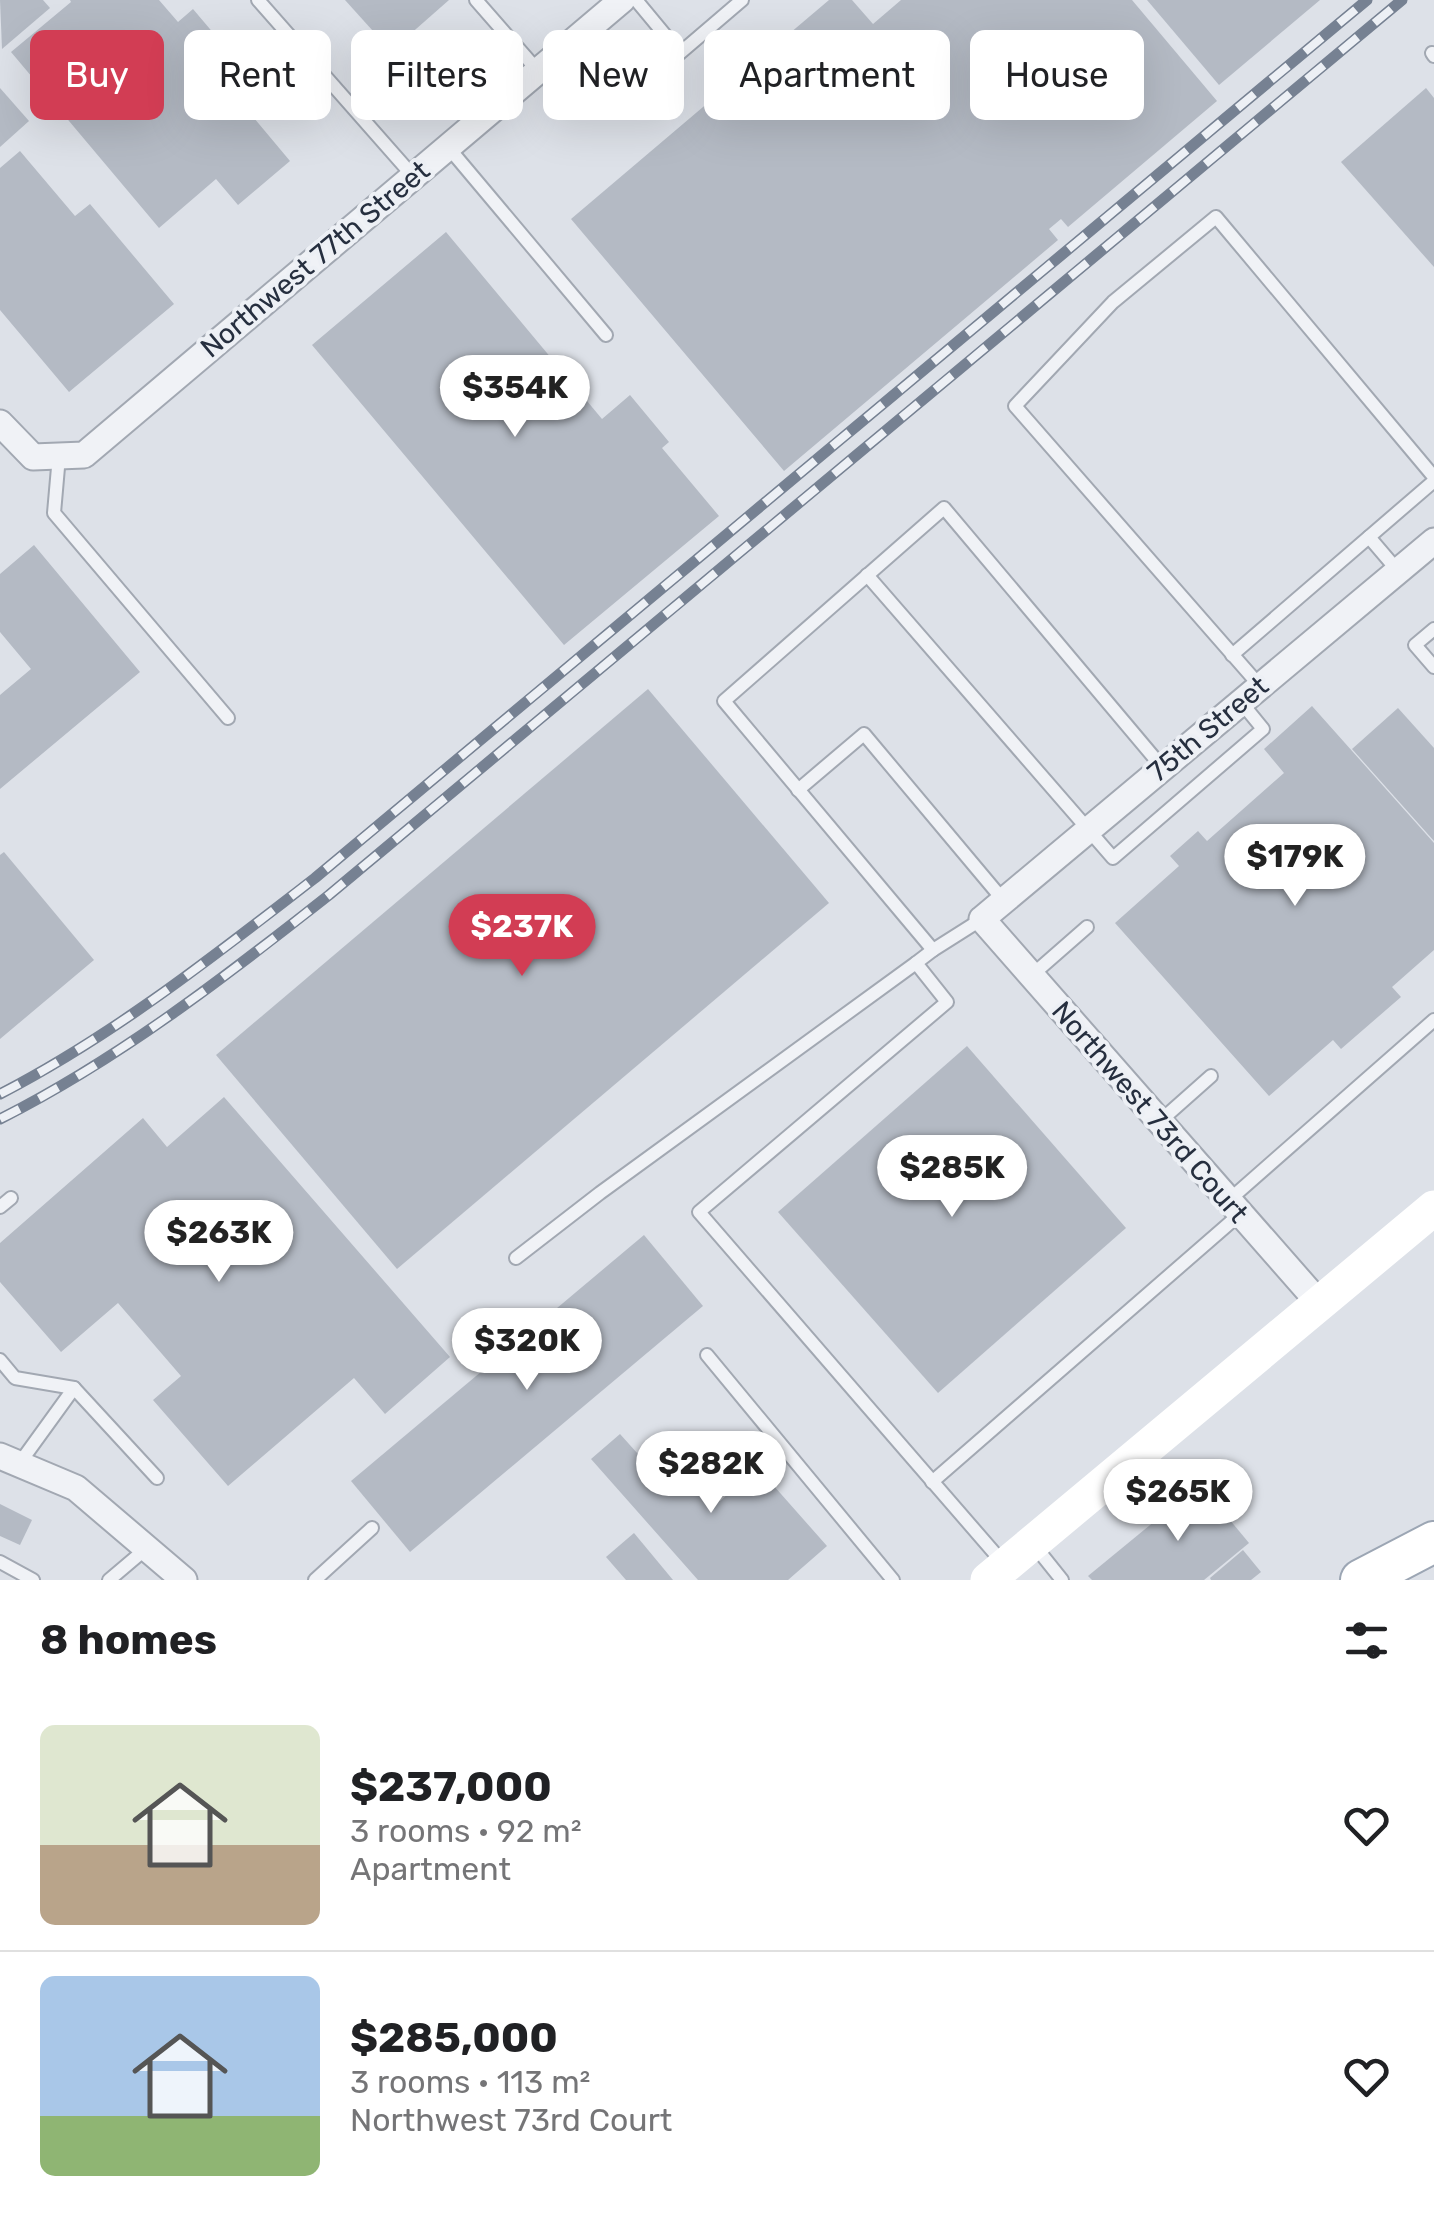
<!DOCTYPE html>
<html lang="en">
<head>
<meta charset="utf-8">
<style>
	:root { --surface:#fff; --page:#f2f2f2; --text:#202124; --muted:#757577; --line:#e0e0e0; --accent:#d23d54 }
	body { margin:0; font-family:Rubik,sans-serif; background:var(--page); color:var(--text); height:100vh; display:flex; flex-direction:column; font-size:38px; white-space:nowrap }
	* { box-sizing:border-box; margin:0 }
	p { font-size:32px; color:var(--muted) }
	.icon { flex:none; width:55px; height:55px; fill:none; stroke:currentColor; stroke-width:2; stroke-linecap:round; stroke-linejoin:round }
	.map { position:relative; height:1580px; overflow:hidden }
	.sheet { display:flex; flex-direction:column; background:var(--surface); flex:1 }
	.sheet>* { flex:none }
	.guide { position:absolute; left:30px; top:30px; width:1375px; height:90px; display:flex; gap:20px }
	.price { position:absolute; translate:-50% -85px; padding:0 22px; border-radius:35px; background:#fff; color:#222; font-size:32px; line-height:65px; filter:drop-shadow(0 2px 5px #0008) }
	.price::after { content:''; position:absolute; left:50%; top:60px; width:30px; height:22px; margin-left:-15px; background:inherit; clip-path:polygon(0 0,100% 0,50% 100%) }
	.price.on { background:var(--accent); color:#fff }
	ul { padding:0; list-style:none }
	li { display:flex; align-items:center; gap:30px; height:250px; padding:0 40px }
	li+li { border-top:2px solid var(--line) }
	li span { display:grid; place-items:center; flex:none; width:280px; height:200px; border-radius:15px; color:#555 }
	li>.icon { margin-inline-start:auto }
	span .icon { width:120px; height:120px; fill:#fffc; stroke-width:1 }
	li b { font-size:42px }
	h2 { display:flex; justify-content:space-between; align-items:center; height:120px; padding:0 40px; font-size:42px }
	.pill { padding:0 35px; border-radius:15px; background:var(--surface); box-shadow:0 10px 40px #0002; font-size:35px; line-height:90px }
	.pill.on { background:var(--accent); color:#fff }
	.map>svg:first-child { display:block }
	.building { fill:#b4bac4 }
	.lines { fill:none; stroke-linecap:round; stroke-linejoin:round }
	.lane-casing { stroke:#a2a8b2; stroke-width:16 }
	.street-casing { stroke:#a2a8b2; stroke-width:29 }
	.primary-casing { stroke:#9ca6b4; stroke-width:44 }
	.lane { stroke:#f0f2f6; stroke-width:12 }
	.street { stroke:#f0f2f6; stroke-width:25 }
	.secondary { stroke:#fff; stroke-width:35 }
	.primary { stroke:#fff; stroke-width:40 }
	.rail-casing { stroke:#768192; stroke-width:11 }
	.rail { stroke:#edf0f5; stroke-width:8; stroke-dasharray:22; stroke-linecap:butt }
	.labels { text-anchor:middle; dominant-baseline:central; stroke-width:8; stroke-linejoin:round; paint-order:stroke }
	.street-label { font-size:28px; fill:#262f3f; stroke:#edf0f5 }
</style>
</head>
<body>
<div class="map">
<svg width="1434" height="1580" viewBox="0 0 1434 1580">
	<rect width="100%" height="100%" fill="#dde1e8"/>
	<!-- building -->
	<g class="building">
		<path d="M0,0h43l7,8 -48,41z"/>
		<path d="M70,0h89l19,22 15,-13 22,26 -18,15 93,111 -52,44 -22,-26 -57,49 -148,-176 60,-50z"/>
		<path d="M345,0h104l-58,51z"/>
		<path d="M829,0h23l21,24 28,-24h231l85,101 -149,126 -7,-8 -12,10 9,11 -274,231 -213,-252z"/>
		<path d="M1147,0h173l-101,85z"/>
		<path d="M0,88l29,33 -29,26z"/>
		<path d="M1426,88l8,10v169l-93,-105z"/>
		<path d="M20,151l55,65 15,-12 84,100 -105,88 -69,-82v-142z"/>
		<path d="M446,232l156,187 28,-24 39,47 -7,6 57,68 -155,129 -252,-300z"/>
		<path d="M34,545l106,127 -140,117v-94l31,-26 -31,-37v-58z"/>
		<path d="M648,689l181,214 -432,366 -181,-214z"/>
		<path d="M1312,706l122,137v107l-42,37 9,10 -60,52 -8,-9 -64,56 -154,-173 64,-57 -9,-10 28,-25 9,10 77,-68 -20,-24z"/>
		<path d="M1398,708l36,40v93l-82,-92z"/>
		<path d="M4,852l90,108 -94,79v-184z"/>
		<path d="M967,1046l159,182 -188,165 -160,-181z"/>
		<path d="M224,1097l226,260 -65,57 -31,-36 -126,108 -75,-86 28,-24 -63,-73 -57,49 -61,-70v-39l143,-125 24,29z"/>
		<path d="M644,1235l59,71 -293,246 -59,-71z"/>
		<path d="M661,1433l59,68 38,-33 69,78 -39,34h-90l-107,-121 29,-25 18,20z"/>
		<path d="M1200,1484l49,59 -45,37h-112l-4,-4z"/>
		<path d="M0,1504l32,16 -12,25 -20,-9z"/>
		<path d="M634,1533l39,47h-47l-20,-23z"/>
		<path d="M1243,1550l18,22 -10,8h-40l-1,-2z"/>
	</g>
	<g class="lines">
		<!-- lane casing -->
		<g class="lane-casing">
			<g id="lane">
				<path d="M258,0l155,176"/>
				<path d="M476,0l62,71"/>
				<path d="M636,0l44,53 62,-53"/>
				<path d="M1432,53l2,3"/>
				<path d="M448,147l158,188"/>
				<path d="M59,456l-5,57 174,205"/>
				<path d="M1369,537l29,34"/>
				<path d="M867,575l246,283 150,-129 -22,-27"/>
				<path d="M1434,629l-19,16 19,22"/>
				<path d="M1232,655l202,-174"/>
				<path d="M1260,686l-245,-280 98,-104 103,-85 218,260"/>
				<path d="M798,790l66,-56 140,167"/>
				<path d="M982,919l-49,31 -209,-249 220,-193 218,259"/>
				<path d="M933,950l-17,13 31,39 -248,210 305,352"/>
				<path d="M1031,976l56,-49"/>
				<path d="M1158,1123l53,-47"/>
				<path d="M1228,1201l206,-181"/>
				<path d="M0,1207l11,-9"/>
				<path d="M516,1258l84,-65 316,-230"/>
				<path d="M707,1355l186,225"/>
				<path d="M0,1360l15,18 59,10"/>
				<path d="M19,1464l55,-76 83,90"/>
				<path d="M932,1482l308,-268"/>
				<path d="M1034,1545l28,35"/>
				<path d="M0,1562l33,18"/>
				<path d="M109,1580l39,-33"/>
				<path d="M315,1580l57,-52"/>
			</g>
		</g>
		<!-- street casing -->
		<g class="street-casing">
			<g id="street">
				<path d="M0,423l33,34 51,-2 538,-455"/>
				<path d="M1320,1304l-338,-385 452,-378"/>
				<path d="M0,1456l76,32 108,92"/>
			</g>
		</g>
		<!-- primary casing -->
		<g class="primary-casing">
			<path id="primary" d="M1361,1580l73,-38"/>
		</g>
		<!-- lane -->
		<use href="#lane" class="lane"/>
		<!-- street -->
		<use href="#street" class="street"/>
		<!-- secondary -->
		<path class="secondary" d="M988,1580l446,-372"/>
		<!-- primary -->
		<use href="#primary" class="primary"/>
		<!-- rail casing -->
		<g class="rail-casing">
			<g id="rail">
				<path d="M0,1094c114,-59 214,-138 315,-216l1052,-878"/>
				<path d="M0,1119c119,-60 225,-142 329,-224l1073,-895"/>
			</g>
		</g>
		<!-- rail -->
		<use href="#rail" class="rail"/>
	</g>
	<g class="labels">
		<!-- street labels -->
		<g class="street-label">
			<text transform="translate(315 259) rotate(-40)">Northwest 77th Street</text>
			<text transform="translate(1208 729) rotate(-40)">75th Street</text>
			<text transform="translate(1150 1112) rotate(49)">Northwest 73rd Court</text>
		</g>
	</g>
</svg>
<b class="price" style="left:515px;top:440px">$354K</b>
<b class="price" style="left:1295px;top:909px">$179K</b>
<b class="price on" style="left:522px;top:979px">$237K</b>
<b class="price" style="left:952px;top:1220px">$285K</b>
<b class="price" style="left:219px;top:1285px">$263K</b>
<b class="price" style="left:527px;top:1393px">$320K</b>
<b class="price" style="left:711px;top:1516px">$282K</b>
<b class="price" style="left:1178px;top:1544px">$265K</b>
<div class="guide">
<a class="pill on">Buy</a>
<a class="pill">Rent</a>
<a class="pill">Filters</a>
<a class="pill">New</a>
<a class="pill">Apartment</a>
<a class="pill">House</a>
</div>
</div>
<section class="sheet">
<h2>8 homes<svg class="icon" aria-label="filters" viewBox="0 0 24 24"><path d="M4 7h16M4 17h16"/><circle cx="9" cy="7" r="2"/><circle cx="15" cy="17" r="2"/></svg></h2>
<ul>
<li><span style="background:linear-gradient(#dfe7d0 60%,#b9a48a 0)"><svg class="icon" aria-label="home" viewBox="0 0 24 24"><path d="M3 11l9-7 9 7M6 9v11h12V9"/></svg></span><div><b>$237,000</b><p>3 rooms · 92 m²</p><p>Apartment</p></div><svg class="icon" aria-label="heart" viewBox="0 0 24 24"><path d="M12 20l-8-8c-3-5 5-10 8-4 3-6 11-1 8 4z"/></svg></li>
<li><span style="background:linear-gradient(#a9c7e8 70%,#8fb573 0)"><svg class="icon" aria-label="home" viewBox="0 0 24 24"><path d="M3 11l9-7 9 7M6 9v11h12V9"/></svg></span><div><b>$285,000</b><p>3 rooms · 113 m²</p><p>Northwest 73rd Court</p></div><svg class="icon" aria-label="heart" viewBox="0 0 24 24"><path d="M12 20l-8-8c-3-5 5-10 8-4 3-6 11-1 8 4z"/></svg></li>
</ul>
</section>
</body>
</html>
